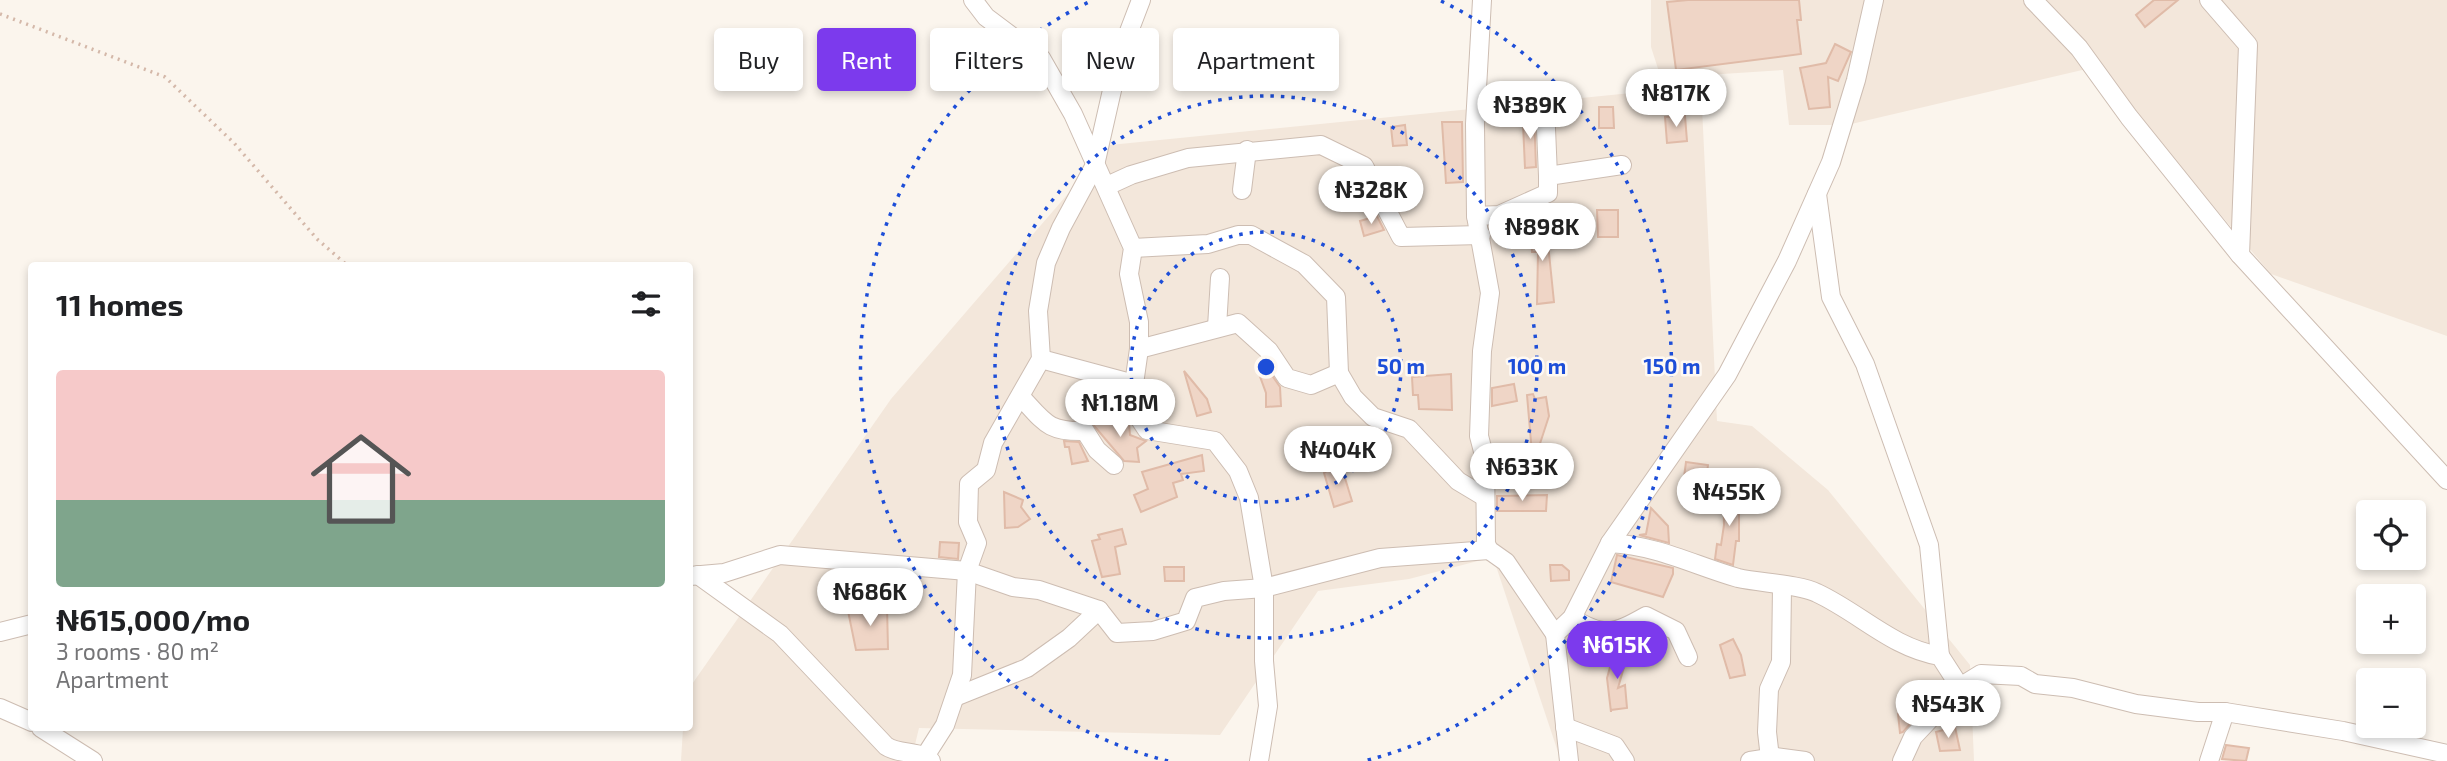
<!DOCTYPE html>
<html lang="en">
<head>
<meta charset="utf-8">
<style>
	:root { --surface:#fff; --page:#f2f2f2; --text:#202124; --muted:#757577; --line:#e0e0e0; --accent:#7c3aed }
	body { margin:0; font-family:"Exo 2",sans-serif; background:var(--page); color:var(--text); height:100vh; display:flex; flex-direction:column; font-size:26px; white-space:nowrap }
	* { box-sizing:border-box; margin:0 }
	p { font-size:23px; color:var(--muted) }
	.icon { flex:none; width:38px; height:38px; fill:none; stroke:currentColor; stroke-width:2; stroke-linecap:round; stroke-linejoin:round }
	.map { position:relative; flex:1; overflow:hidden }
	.panel { position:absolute; left:28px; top:262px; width:665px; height:469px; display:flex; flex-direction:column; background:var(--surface); border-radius:7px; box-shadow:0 4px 10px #0003 }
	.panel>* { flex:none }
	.top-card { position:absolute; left:714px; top:28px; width:665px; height:63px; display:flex; gap:14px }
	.controls { position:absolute; left:2356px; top:500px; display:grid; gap:14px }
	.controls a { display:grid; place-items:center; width:70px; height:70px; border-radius:7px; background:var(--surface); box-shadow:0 4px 10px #0003; font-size:35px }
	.price { position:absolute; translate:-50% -60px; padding:0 16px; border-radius:24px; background:#fff; color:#222; font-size:23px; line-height:46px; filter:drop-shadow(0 2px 4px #0008) }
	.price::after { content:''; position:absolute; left:50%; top:42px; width:21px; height:16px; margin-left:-10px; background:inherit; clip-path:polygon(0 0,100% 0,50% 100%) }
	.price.on { background:var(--accent); color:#fff }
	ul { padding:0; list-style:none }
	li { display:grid; align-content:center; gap:14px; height:371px; padding:0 28px }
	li+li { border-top:2px solid var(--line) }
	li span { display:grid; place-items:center; height:217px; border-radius:7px; color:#555 }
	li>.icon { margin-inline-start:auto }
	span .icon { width:126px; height:126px; fill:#fffc; stroke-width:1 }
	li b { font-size:30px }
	h2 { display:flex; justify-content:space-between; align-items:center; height:84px; padding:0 28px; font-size:30px }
	.tag { padding:0 24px; border-radius:7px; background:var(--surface); box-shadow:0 4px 10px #0003; font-size:24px; line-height:63px }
	.tag.on { background:var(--accent); color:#fff }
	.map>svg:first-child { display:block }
	.residential { fill:#f3e7db }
	.building { fill:#efd5c6; stroke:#e0bba8; stroke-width:2 }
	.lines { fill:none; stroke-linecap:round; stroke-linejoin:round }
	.street-casing { stroke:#cdbdb2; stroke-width:20 }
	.path { stroke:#d4b8a9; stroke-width:3.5; stroke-dasharray:2 5; stroke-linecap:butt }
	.street { stroke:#fff; stroke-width:18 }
	.ring { fill:none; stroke:#1d4ed8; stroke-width:3.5; stroke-dasharray:3.5 7 }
	.centre { fill:#1d4ed8; stroke:#fef9f3; stroke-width:3.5 }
	.ring-label { font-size:21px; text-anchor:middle; font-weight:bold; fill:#1d4ed8; stroke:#fef9f3; stroke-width:5; stroke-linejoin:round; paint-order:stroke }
</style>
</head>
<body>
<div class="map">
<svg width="2447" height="761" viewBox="0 0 2447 761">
	<rect width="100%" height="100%" fill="#fbf5ed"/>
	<!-- residential -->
	<g class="residential">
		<path d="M1651,0h796v336l-176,-62 -176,-207 -248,58h-58l-6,-55 -122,8 -10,-31z"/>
		<path d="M1701,86l16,335 35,5 76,64 142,175 4,96h-413l-68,-204 -84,22 -91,12 -98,144 -301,-7 -8,33h-230l2,-33h7v-41l201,-288 219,-254z"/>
	</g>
	<!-- building -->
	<g class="building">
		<path d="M1688,0h111l2,20h-4l4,34 -125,16 -9,-68z"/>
		<path d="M2154,0h24l-33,27 -9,-12z"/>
		<path d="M1835,44l16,8 -13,29 -10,-4 2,30 -21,2 -9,-41 26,-5z"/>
		<path d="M1599,107h14l1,21h-15z"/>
		<path d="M1527,112h7l2,55 -11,1 -2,-44h4z"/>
		<path d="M1685,116l2,25 -20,2 -2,-26z"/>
		<path d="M1442,122h20l1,60 -17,1z"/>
		<path d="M1405,125l2,20 -14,1 -2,-19z"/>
		<path d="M1597,210h21v27h-20z"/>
		<path d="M1377,216l7,14 -20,6 -4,-15z"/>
		<path d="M1546,224l8,78 -17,2 1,-52h-6l-2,-27z"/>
		<path d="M1267,368l13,19 1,19 -15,1v-14l-8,-22z"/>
		<path d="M1184,371l23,28 4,13 -14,4z"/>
		<path d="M1451,374l1,36 -33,-1 -1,-14h-5l-1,-18z"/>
		<path d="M1514,384l3,17 -25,5v-18z"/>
		<path d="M1533,394l2,5 11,-2 3,19 -16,49 -6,-70z"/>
		<path d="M1090,421l39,2 1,12 16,6 -9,7 2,14 -15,-1z"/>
		<path d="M1064,441l15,1 9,19 -16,3 -3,-17h-4z"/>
		<path d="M1202,455l2,16 -23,3 2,6 -10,3 4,14 -36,15 -7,-17 14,-6 -6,-17z"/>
		<path d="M1686,462l22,3 -2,15 -22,-3z"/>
		<path d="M1337,464l7,11 8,26 -18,6 -10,-34z"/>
		<path d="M1004,492l19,8 -2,7 9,12 -12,8 -13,1z"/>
		<path d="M1723,492h16v49h-3l-3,24 -18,-6 2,-15 4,1 3,-20z"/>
		<path d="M1547,495l-1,16h-49v-15z"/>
		<path d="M1651,508l17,18 1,17 -30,-8 7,-1z"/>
		<path d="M1122,529l4,15 -11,3 5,27 -18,3 -10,-36 8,-2 -2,-4z"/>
		<path d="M940,542l19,1 -1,16 -19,-2z"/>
		<path d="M1617,555l56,13v6l-10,23 -52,-15z"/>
		<path d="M1550,565h12l7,6v9l-18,1z"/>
		<path d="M1164,567h20v14h-19z"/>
		<path d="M872,606h15l1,43 -32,1 -8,-39z"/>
		<path d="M1733,639l8,16 4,20 -15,3 -10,-33z"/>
		<path d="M1615,649l13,4 -10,35 7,-3 2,23 -16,2v2l-4,-34z"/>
		<path d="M1922,710l-19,22 -3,1 -2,-19z"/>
		<path d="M1955,727l5,23 -20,1 -4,-19z"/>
		<path d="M2226,745l23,3 -3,13 -24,-2z"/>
	</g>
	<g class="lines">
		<!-- street casing -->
		<g class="street-casing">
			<g id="street">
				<path d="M973,0l13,17 55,41 32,56 60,134 -4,26 10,48v27l-5,35 5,34 8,12 68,11 23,30 11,27 15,90v73l4,45 -9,55"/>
				<path d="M1482,0l-7,124 1,92 14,77 -8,58 -3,85 6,23 1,85 3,6 17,12 49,72"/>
				<path d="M2033,0l46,48 50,69 111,138 207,225"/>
				<path d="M2209,0l39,45 -8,210"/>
				<path d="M1545,105l3,71"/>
				<path d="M1107,186l24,-11 57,-17 133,-13 43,21 37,71 80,-2"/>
				<path d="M1242,190l5,-40"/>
				<path d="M1817,194l14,103 34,67 64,181 11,111"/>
				<path d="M1476,216l23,-1 49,-22v-17l74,-11"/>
				<path d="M1133,248l75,-4 30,-9h13l53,29 32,33 3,76 14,24 20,20 36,12 49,52 25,15"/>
				<path d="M1217,327l3,-49"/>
				<path d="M1139,349l99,-26 31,28 18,27 24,7 28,-12"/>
				<path d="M1041,359l93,25"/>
				<path d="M1021,397c24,26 27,35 64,34l12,19 17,15"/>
				<path d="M1610,543c49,3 83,22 128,35 22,5 61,6 79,15 43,20 75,55 123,63l20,31 21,-13 40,2 14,8 38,4 63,16 62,8h27l118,19 104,23"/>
				<path d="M698,575l82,59 106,112c13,9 33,4 45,15"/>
				<path d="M690,576l34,-3 56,-18 187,16 46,16 26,3 60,20 18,23 36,-2 33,-10 9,-23 29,-7 40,-3 116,-30 109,-8"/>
				<path d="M1572,618c32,20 42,16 74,-2l30,15 12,26"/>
				<path d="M0,632l32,-8"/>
				<path d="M955,697l72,-29 42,-30 30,-28"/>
				<path d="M0,708l32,14"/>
				<path d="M1565,727l50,19 10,15"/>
				<path d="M41,728l52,33"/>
				<path d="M1770,758l-3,-26 2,-43 12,-27 1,-75"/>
				<path d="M922,761l23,-36 17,-50 5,-104 10,-28 -9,-21 1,-38 17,-14 7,-27 48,-84 -3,-48 8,-48 15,-35 34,-63 25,-110 21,-55"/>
				<path d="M1569,761l-14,-127 17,-16 38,-75 117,-168 60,-114 44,-99 25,-82 18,-80"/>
				<path d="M1750,761l26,-4 29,4"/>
				<path d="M1902,761l11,-24 47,-50"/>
				<path d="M2209,761l16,-49"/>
			</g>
		</g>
		<!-- path -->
		<path class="path" d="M0,14l165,63 69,66 83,96 31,27"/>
		<!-- street -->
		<use href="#street" class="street"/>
	</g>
	<!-- distance rings -->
	<g class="ring">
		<circle cx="1266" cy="367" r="135"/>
		<circle cx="1266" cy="367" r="271"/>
		<path d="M1168 761A406 406 0 0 1 1091 1M1441 1A406 406 0 0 1 1364 761"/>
	</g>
	<circle cx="1266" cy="367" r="10" class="centre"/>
	<g class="ring-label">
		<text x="1401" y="374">50 m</text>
		<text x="1537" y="374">100 m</text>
		<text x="1672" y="374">150 m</text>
	</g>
</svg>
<div class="controls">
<a><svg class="icon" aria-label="locate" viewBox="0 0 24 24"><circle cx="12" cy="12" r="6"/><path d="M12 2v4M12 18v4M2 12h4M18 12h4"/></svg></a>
<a>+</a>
<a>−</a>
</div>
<b class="price" style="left:1676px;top:129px">₦817K</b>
<b class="price" style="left:1530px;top:141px">₦389K</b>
<b class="price" style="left:1371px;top:226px">₦328K</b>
<b class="price" style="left:1542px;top:263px">₦898K</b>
<b class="price" style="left:1120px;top:439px">₦1.18M</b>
<b class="price" style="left:1338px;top:486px">₦404K</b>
<b class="price" style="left:1522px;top:503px">₦633K</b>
<b class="price" style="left:1729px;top:528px">₦455K</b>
<b class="price" style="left:870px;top:628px">₦686K</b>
<b class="price on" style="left:1617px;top:681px">₦615K</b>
<b class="price" style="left:1948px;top:740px">₦543K</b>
<div class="top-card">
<a class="tag">Buy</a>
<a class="tag on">Rent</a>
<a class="tag">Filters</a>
<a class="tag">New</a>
<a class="tag">Apartment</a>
</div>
<section class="panel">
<h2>11 homes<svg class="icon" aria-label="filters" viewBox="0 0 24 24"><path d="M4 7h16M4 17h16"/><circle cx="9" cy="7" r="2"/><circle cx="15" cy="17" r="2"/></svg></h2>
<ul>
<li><span style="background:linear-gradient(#f6c9c9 60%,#7fa58c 0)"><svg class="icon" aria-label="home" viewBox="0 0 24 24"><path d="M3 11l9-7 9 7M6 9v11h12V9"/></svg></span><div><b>₦615,000/mo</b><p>3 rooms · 80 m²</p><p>Apartment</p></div></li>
</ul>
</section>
</div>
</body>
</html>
